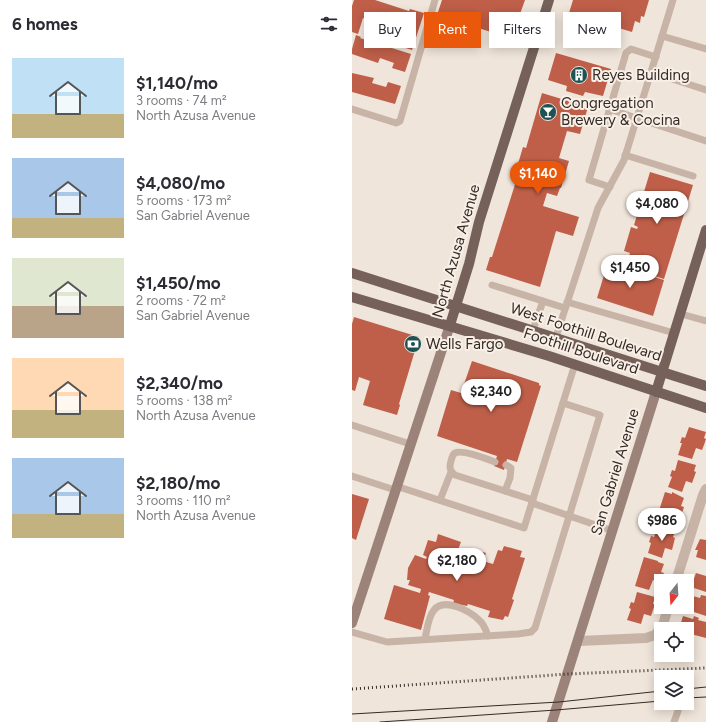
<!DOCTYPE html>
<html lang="en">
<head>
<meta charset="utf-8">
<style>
	:root { --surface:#fff; --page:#f2f2f3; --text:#2b2b33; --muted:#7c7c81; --accent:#ea580c }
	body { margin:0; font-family:Figtree,sans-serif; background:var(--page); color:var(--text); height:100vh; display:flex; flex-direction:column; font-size:15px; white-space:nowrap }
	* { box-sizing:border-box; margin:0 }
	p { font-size:13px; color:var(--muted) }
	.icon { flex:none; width:22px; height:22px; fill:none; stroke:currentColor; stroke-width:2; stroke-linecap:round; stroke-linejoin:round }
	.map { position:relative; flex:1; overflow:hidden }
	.sheet { display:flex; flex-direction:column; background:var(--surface); width:352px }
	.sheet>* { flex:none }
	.hud { position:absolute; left:12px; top:12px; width:282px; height:36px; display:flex; gap:8px }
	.needle { width:26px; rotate:197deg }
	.tools { position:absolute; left:302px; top:574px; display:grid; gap:8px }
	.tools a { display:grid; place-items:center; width:40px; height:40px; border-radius:0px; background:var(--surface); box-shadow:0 2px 10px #0003; font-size:20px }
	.price { position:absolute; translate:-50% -34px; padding:0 9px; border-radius:14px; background:#fff; color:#222; font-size:13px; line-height:26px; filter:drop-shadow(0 1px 2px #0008) }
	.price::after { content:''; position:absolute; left:50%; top:24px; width:12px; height:9px; margin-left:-6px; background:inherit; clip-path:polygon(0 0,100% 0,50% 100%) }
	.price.selected { background:var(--accent); color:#fff }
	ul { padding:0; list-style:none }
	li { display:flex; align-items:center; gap:12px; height:100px; padding:0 12px }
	li span { display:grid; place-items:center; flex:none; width:112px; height:80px; border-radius:0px; color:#555 }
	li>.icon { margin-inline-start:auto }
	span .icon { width:48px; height:48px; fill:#fffc; stroke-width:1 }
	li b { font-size:17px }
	h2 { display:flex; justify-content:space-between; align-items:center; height:48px; padding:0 12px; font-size:17px }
	.tag { padding:0 14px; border-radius:0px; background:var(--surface); box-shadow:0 2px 10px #0003; font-size:14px; line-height:36px }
	.tag.selected { background:var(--accent); color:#fff }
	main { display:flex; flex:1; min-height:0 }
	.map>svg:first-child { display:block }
	.building { fill:#bf5f49 }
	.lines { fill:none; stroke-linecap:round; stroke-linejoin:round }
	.lane { stroke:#c7b4a7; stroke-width:7 }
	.street { stroke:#c7b4a7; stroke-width:10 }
	.secondary { stroke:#9b8379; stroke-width:10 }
	.primary { stroke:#756159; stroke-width:10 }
	.tram { stroke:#342b27; stroke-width:1 }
	.rail { stroke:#342b27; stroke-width:3; stroke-dasharray:1 3; stroke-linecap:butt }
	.labels { text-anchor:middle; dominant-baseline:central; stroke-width:4; stroke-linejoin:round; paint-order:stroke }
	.poi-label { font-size:15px; fill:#342b27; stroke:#f8efe6; text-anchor:start }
	.street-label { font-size:15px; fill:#342b27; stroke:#f8efe6 }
</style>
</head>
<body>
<main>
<section class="sheet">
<h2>6 homes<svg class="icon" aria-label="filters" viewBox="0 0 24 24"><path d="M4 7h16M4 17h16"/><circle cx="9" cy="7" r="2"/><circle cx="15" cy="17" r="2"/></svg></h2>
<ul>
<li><span style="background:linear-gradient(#bfe0f5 70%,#c2b280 0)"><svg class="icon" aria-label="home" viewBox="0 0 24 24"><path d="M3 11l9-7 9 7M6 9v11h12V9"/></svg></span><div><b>$1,140/mo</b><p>3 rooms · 74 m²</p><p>North Azusa Avenue</p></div></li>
<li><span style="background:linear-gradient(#a9c7e8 75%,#c2b280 0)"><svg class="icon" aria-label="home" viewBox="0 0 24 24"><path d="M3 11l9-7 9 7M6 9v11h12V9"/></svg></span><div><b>$4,080/mo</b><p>5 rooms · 173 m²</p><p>San Gabriel Avenue</p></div></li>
<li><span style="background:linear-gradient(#dfe7d0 60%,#b9a48a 0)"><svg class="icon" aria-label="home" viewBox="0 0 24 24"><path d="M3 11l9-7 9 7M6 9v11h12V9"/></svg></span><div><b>$1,450/mo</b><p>2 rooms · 72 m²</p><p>San Gabriel Avenue</p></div></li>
<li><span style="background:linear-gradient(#ffd9b3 65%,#c2b280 0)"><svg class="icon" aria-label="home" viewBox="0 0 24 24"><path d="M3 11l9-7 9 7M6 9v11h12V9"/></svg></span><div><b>$2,340/mo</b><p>5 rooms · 138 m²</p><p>North Azusa Avenue</p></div></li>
<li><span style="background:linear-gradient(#a9c7e8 70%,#c2b280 0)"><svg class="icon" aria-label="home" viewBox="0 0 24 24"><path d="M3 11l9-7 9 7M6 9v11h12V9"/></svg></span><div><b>$2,180/mo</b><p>3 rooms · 110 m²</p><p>North Azusa Avenue</p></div></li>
</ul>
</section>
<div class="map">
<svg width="354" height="722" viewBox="0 0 354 722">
	<rect width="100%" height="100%" fill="#f0e5da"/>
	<!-- building -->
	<g class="building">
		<path d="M2,0h21l34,11 1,-2 14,4 -12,37 -13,-4 5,-15 -41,-13 -5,16 -6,-2v-26z"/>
		<path d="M90,0h83l-5,14 -2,-1 -8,25 -73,-23z"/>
		<path d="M221,0h76l-5,17 -3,-1 -1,7 -5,-2 -3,11 -20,-6 -4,13 -43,-13z"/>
		<path d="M4,35l5,2 -1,1 51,16 -6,18 -13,-4 2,-5 -14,-5 -2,5 -26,-9v-5z"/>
		<path d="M204,53l55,16 -8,27 -18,-4 -2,4 -17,-5 1,-5 -19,-6z"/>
		<path d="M0,73l22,5 -2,5 14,4 2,-5 13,4 -6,18 -43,-12z"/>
		<path d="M190,93l46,14 -8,27 -13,-3 -8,27 10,3 -8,27h-1l-3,8 -10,-3 -4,13 36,11 -6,19 -17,-5 -16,56 -54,-17 4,-13h2l26,-82 -3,-1 8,-27 3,1z"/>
		<path d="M298,172l43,13 -29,94 -38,-12 4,-14 -6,-2 7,-24 6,2 1,-2 -4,-2z"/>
		<path d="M256,262l56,18 -11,36 -56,-18z"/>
		<path d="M2,317l65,20 -20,67 1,1 -3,10 -34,-10 7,-24 -11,-4 -4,14 -3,-1v-66z"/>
		<path d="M120,361l67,22v2l2,1 -24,76 -10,-3 -3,11 -10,-4 3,-10 -60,-20 14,-46 10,3z"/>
		<path d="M337,427l17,5 -2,6 2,1 -2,6 -2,5 -6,-2 -4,11 -14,-4 4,-12h-2l2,-6 3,1z"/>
		<path d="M326,460l18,5 -2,6 2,1 -4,11 -6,-2 -4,11 -14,-5 4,-10 -2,-1 2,-6 3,1z"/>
		<path d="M313,492l7,2v-2l12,6 -3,8 3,1 -2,6 -1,-1 -1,4 -7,-2 -4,10 -13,-4z"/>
		<path d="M0,494l17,5 -13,41 -4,-2z"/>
		<path d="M306,526l17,5 -2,6 2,1 -3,12 -7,-2 -3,10 -14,-5 3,-10 -2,-1 2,-6 3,1z"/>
		<path d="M86,534l23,8 -3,8 8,2 -1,3 2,1 3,-8 16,5 -3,8 10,3 5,-14 4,1 2,-5 18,5 -2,6 5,1 -13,41 2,1 -6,17 -3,-1 -2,4 -15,-3 2,-6 -22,-7 -1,2 -14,-3 1,-3 -25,-8 -1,3 2,1 -9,34 -37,-11 10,-34 26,8 1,-4 -13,-4 2,-5h-3l1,-12 7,-13 11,4 1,-2 -4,-2 5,-15 8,2z"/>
		<path d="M348,539l6,1v20l-10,-3 2,-7h-3z"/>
		<path d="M292,557l14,4v1l6,2 -3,8 3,1 -2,5h-1l-1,4 -7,-2 -4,10 -14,-4z"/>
		<path d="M344,573l10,3v16l-15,-5z"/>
		<path d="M285,592l18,5 -2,7h2l-4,12 -7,-2 -3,10 -14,-4 4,-11 -2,-1 2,-6 3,1z"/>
		<path d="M337,595l11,3 1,-3 5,1v20l-21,-7 2,-2z"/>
		<path d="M331,616l10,3 1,-3 5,2 -1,2 8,2v16l-19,-5v-4h-8z"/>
	</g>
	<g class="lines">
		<!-- lane -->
		<g class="lane">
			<path d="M310,36l44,13"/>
			<path d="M299,72l55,18"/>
			<path d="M0,109l44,14 4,-2 35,-121"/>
			<path d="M257,109l97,32"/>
			<path d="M273,155l68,21"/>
			<path d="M258,187l-21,-7 37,-127 5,-4 25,8"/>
			<path d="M140,285l73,23"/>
			<path d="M215,302l107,31"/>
			<path d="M329,314l25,7"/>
			<path d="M181,330l10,-29"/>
			<path d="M204,337l42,-129 26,-48 49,-160"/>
			<path d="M0,425l58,19"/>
			<path d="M143,462c-8,-3 -33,-13 -40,-9 -3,2 -3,5 -4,8 -2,7 -1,10 4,14l78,25"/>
			<path d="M0,476l43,14"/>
			<path d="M44,486l128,42 51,-164"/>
			<path d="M153,491l5,-13 1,-10 -5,-3"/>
			<path d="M88,500l11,-28"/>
			<path d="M180,503l81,28"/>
			<path d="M0,632l35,10 131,-8 13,-2 4,-4 65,-213 -37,-12"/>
			<path d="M73,639c2,-9 3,-22 9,-29 10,-13 36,1 45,10 5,4 7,10 9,16"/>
			<path d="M322,722l4,-11"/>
		</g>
		<!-- street -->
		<g class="street">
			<path d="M324,581l27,-86 3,-6"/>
			<path d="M227,641l67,-3 9,-3 8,-10 5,-18"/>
		</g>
		<!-- secondary -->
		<g class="secondary">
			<path d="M0,623l98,-298"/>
			<path d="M200,722l104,-330"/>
		</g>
		<!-- primary -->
		<g class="primary">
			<path d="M0,273l354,113"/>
			<path d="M0,297l197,59 157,52"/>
			<path d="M98,325l19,-61 10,-42 70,-222"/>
			<path d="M304,392l50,-162"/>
		</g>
		<!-- tram -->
		<g class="tram">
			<path d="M335,689l19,-2"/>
			<path d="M335,698l19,-1"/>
			<path d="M0,714l207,-12 102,-11"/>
			<path d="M28,722l176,-12 105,-9"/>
		</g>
		<!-- rail -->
		<path class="rail" d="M0,689l216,-15 138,-6"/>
	</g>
	<!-- icons -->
	<defs>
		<g id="building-disc" transform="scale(0.9)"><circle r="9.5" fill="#1f5353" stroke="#f8efe6"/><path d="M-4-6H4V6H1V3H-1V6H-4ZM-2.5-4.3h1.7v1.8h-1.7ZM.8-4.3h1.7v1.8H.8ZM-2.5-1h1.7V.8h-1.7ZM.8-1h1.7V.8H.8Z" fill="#fff"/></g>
		<g id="bar-disc" transform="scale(0.9)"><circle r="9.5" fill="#1f5353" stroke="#f8efe6"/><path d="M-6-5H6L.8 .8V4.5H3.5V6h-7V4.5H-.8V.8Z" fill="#fff"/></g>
		<g id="bank-disc" transform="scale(0.9)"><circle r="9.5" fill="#1f5353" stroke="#f8efe6"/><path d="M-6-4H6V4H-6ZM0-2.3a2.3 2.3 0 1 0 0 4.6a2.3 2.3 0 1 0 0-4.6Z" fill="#fff"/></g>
	</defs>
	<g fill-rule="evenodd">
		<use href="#building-disc" x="227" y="75"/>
		<use href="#bar-disc" x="196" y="112"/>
		<use href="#bank-disc" x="61" y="344"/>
	</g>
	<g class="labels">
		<!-- poi labels -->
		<g class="poi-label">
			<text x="240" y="75">Reyes Building</text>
			<text x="209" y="103">Congregation<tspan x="209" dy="17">Brewery &amp; Cocina</tspan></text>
			<text x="74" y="344">Wells Fargo</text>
		</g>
		<!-- street labels -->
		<g class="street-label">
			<text transform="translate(104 251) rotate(-74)">North Azusa Avenue</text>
			<text transform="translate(234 332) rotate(18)">West Foothill Boulevard</text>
			<text transform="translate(229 351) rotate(18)">Foothill Boulevard</text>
			<text transform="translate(263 472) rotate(-73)">San Gabriel Avenue</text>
		</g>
	</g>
</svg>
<div class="tools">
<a><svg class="needle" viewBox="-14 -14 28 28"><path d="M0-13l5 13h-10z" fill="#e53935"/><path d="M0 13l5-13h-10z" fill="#7c7c81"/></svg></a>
<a><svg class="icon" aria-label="locate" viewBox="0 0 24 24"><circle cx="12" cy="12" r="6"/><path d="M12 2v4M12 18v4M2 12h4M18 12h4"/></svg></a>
<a><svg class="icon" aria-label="layers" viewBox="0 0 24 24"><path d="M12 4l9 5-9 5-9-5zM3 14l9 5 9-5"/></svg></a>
</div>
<b class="price selected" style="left:186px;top:195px">$1,140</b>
<b class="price" style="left:305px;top:225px">$4,080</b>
<b class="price" style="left:278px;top:289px">$1,450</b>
<b class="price" style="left:139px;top:413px">$2,340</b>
<b class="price" style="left:310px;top:542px">$986</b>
<b class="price" style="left:105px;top:582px">$2,180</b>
<div class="hud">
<a class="tag">Buy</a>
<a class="tag selected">Rent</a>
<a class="tag">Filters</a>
<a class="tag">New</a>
</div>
</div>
</main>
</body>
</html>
